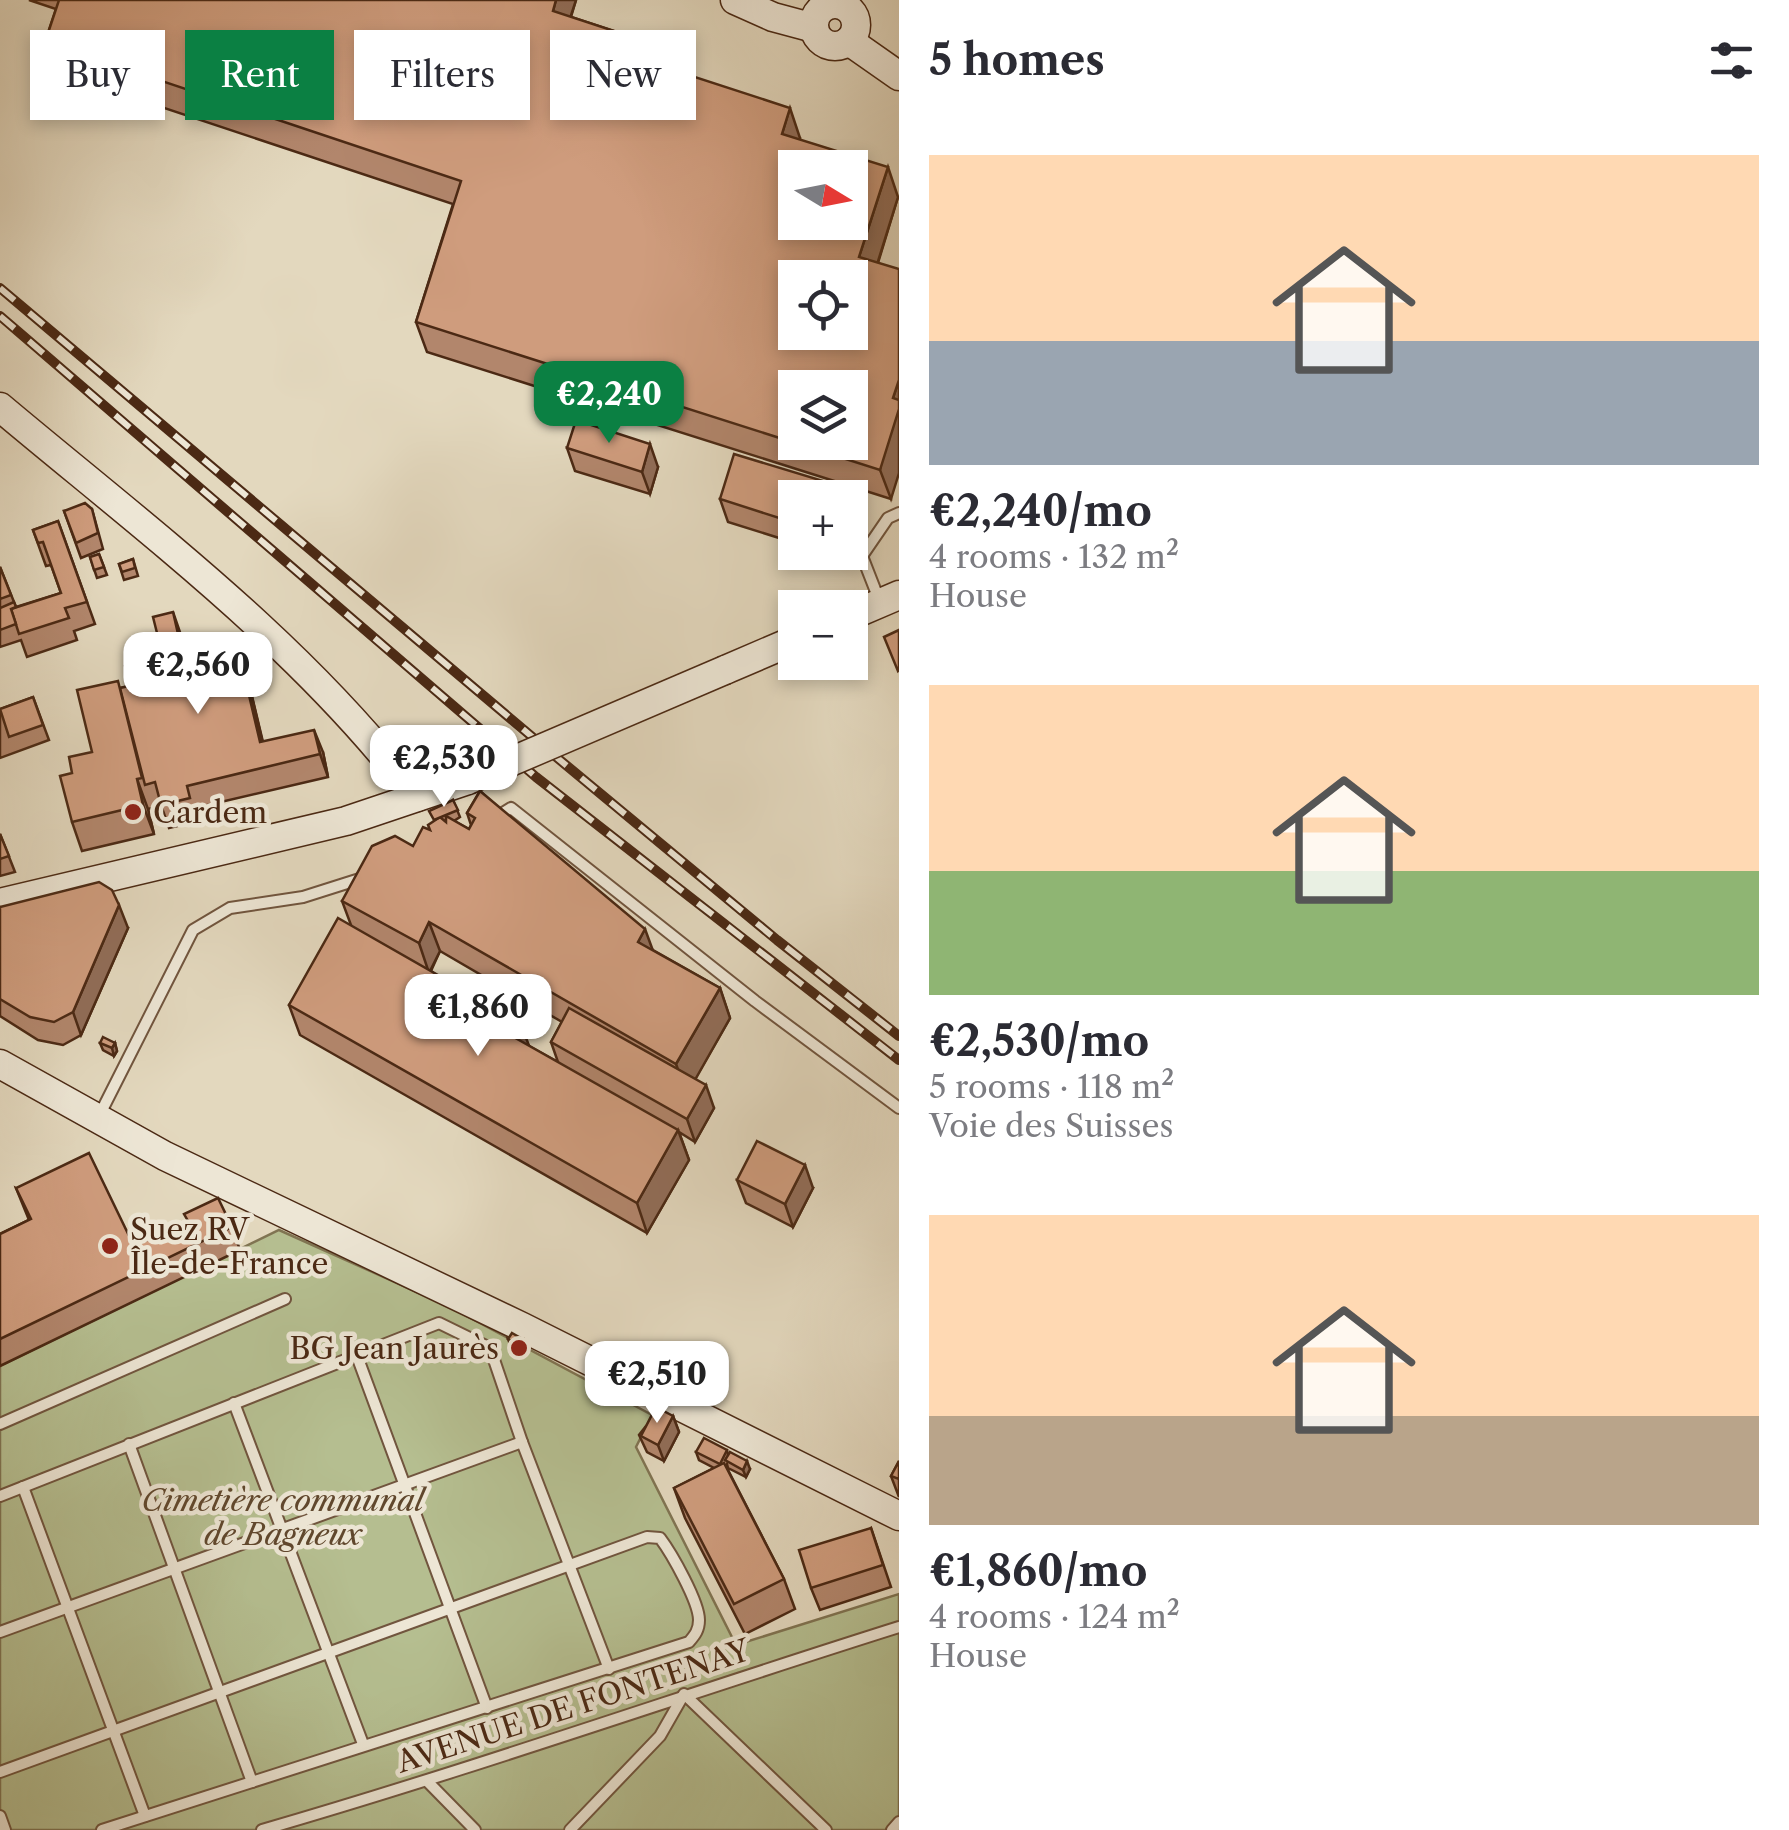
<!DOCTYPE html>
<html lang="en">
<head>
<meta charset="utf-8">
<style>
	:root { --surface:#fff; --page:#f2f2f3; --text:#2b2b33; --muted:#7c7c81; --accent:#0b8043 }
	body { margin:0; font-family:"Libre Caslon Text",serif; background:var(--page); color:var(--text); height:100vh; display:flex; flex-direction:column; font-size:38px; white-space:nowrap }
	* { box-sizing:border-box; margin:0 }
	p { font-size:32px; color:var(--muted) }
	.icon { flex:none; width:55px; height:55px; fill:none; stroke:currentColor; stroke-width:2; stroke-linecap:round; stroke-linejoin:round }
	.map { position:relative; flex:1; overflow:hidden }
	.side { display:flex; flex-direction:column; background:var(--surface); width:890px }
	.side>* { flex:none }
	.hud { position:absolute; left:30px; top:30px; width:718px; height:90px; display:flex; gap:20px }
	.needle { width:65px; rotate:100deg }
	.buttons { position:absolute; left:778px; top:150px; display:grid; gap:20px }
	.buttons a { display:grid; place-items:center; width:90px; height:90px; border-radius:0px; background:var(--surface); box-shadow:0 5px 15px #0003; font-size:50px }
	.price { position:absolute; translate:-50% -85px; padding:0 22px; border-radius:20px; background:#fff; color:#222; font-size:32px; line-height:65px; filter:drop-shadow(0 2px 5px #0008) }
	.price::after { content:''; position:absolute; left:50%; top:60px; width:30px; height:22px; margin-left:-15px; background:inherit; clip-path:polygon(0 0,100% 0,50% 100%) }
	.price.selected { background:var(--accent); color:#fff }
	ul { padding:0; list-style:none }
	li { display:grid; align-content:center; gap:20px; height:530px; padding:0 30px }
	li span { display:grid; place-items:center; height:310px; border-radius:0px; color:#555 }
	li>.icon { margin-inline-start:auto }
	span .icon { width:180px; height:180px; fill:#fffc; stroke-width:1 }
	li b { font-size:42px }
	h2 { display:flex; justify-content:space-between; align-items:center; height:120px; padding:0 30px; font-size:42px }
	.chip { padding:0 35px; border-radius:0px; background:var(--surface); box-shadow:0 5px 15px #0003; font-size:35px; line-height:90px }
	.chip.selected { background:var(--accent); color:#fff }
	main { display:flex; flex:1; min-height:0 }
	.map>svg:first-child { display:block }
	.green { fill:#b5be90; stroke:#807452; stroke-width:2.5 }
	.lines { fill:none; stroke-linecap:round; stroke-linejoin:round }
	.lane-casing { stroke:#71553e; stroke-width:14 }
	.secondary-casing { stroke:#4b2914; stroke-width:31 }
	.lane { stroke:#ede6d5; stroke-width:10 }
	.secondary { stroke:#ede6d5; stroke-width:28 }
	.rail-casing { stroke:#4b2914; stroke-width:10 }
	.rail { stroke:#ede6d5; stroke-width:6; stroke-dasharray:19; stroke-linecap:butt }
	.secondary-bridge-casing { stroke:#4b2914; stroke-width:31; stroke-linecap:butt }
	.secondary-bridge { stroke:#ede6d5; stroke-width:28 }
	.wall { fill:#b2866c; stroke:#4b2914; stroke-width:2.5; fill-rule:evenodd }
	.shaded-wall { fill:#916d58; stroke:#4b2914; stroke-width:2.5 }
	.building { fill:#cf9c7d; stroke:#4b2914; stroke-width:2.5; fill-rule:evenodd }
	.poi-dot { fill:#8f2418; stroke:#ede6d5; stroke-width:4 }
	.labels { text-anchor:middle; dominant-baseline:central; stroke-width:9; stroke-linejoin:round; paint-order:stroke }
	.poi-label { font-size:30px; fill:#4b2914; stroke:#ede6d5; text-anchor:start }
	.park-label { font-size:30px; font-style:italic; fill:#60472d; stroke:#ede6d5 }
	.street-label { font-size:30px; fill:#4b2914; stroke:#ede6d5 }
</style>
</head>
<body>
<main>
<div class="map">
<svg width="899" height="1830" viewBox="0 0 899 1830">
	<rect width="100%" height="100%" fill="#e3d8be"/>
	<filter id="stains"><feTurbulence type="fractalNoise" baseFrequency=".002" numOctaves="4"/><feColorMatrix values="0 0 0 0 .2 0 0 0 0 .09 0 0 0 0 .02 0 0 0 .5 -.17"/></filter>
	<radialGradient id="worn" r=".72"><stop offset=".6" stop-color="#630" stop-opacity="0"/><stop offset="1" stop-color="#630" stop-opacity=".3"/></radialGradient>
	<!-- green -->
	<path class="green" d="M279,1230l169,76 204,109 -16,32 100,198 163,-51v236h-899v-464z"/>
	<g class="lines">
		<!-- lane casing -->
		<g class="lane-casing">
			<g id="lane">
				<path d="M880,602l-18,-46 26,-38 11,-5"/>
				<path d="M495,818l16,-10 244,193 144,107"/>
				<path d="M98,1118l95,-188 37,-22 73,-11 63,-20"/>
				<path d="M357,1356l130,352"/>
				<path d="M234,1403l129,341"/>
				<path d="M0,1424l285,-125"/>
				<path d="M129,1444l123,338"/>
				<path d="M23,1487l122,329"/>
				<path d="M0,1496l439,-173 51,25 32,94 87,227"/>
				<path d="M0,1632l522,-190"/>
				<path d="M0,1772l647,-235 13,1c12,16 39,64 39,82 0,10 -4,15 -10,22l-587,188"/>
				<path d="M428,1782l47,48"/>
				<path d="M0,1816l5,14"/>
				<path d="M262,1830c214,-62 424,-136 637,-203"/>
				<path d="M570,1830l90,-94 24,-42 142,136"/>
				<path d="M892,1830l7,-8"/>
			</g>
		</g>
		<!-- secondary casing -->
		<g class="secondary-casing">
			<g id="secondary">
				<path d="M735,0l38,17 41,11"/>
				<circle cx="835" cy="25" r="21"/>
				<path d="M849,41l50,35"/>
				<path d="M0,407c144,121 302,238 417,390"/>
				<path d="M850,616l49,-21"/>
				<path d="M725,670l70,-30"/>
				<path d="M0,903l346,-82 122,-41"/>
				<path d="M0,1064l165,92 357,171 377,189"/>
			</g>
		</g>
		<!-- lane -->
		<use href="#lane" class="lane"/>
		<!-- secondary -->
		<use href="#secondary" class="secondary"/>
		<!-- rail casing -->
		<g class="rail-casing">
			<g id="rail">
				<path d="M0,288l549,463 228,189 122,96"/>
				<path d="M0,316l536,461 363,283"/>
			</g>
		</g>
		<!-- rail -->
		<use href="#rail" class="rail"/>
		<!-- secondary-bridge casing -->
		<g class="secondary-bridge-casing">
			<path id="secondary-bridge" d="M468,780l257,-110"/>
		</g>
		<!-- secondary-bridge -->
		<use href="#secondary-bridge" class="secondary-bridge"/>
	</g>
	<!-- wall -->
	<g class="wall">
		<path d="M29,0h547l-5,17 104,34 9,23 116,64v2l98,57 -20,66 13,236 -464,-147 -11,-30 37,-118 -397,-132 -11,-30 11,-33z"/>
		<path d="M567,448l91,19 -8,27 -75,-23z"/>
		<path d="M795,498v45l-67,-21 -8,-23z"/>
		<path d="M92,509l11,40 -22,9 -17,-47z"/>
		<path d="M58,521l37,103 -21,7 3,9 -50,17 -6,-17 -21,7v-80l16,40 45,-14 -10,-28 -5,1 -13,-36z"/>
		<path d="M99,554l8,21 -10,3 -7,-21z"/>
		<path d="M133,559l5,17 -14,4 -5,-16z"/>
		<path d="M181,635l3,12 5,4 55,12 19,79 60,10 5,25 -133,31 3,13 -29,7 -8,-23 -13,4 6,25 -72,17 -10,-29 20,-70 28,-64 9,-2 14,-34 3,9 17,-4z"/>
		<path d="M33,697l16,43 -49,18v-49z"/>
		<path d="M480,791l173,159 67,38 10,30 -35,61 19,29 -19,34 -16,-10 10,28 -42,73 -347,-198 -11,-30 62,-80 -9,-24 71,-55 17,-16 4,-9 19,-21 7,17 -6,4 15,8 2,-4 -4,-12zM440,951l122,71 -11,20 7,20 -29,-16 -98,-75z"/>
		<path d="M0,834l15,38 -15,4z"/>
		<path d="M0,907l128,21 -47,107 -18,10 -25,-5 -38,-24z"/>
		<path d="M100,1043h15l2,8 -3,5 -11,-6z"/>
		<path d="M737,1180l76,8 -20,39 -47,-24z"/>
		<path d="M16,1188l118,58 98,-19 8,23 -240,116v-132l29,-14z"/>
		<path d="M508,1339l19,9 -4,6 -12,-7z"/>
		<path d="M673,1416l6,16 -15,29 -17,-9 -8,-17 7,-9z"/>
		<path d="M727,1450l1,5 22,14 -4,8 -18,-9 -1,-4 -1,2 58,113 11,30 -50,25 -60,-116 -11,-30 40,-20 -15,-8 -3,-8z"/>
		<path d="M899,1461v36l-8,-21z"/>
		<path d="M871,1528l20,59 -71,23 -9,-22z"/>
	</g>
	<!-- shaded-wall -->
	<g class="shaded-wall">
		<path d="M556,0h20l-13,40 -10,-29z"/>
		<path d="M675,51l11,29 -16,-11z"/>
		<path d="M790,108l10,30 -8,26 -10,-30z"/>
		<path d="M888,167l10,30 -28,90 -11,-30z"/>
		<path d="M899,380v93l-8,26 -11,-29 13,-72z"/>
		<path d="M650,444l8,23 -8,27 -8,-22z"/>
		<path d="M173,612l8,23 9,35 -9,-23z"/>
		<path d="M236,640l8,23 24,102 -8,-23z"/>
		<path d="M314,730l9,22 5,25 -8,-23z"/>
		<path d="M137,779l11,30 6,25 -11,-29z"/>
		<path d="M119,905l9,23 -47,107 -8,-23z"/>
		<path d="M429,922l11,29 -11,22 -10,-30z"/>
		<path d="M645,929l11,30 -18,-17z"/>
		<path d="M720,988l10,30 -43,76 -11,-30z"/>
		<path d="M520,1022l11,29 -19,-15z"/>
		<path d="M115,1043l2,8 -3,5 -2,-8z"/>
		<path d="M706,1085l8,23 -19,34 -8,-23z"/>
		<path d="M678,1130l11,30 -42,73 -10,-30z"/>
		<path d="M805,1165l8,23 -20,39 -8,-23z"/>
		<path d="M524,1340l3,8 -4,6 -3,-8z"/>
		<path d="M673,1416l6,16 -15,29 -6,-16z"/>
		<path d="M747,1461l3,8 -4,8 -3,-7z"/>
	</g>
	<!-- building -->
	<g class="building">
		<path d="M59,0h497l-3,11 122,40 -5,18 120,39 -8,26 106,33 -29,90 40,12v111l-6,18 6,2v9l-19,61 -464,-148 45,-141 -416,-139zM795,168h55v54h-55zM795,278h55v54h-55zM795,388h55v54h-55z"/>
		<path d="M576,420l74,24 -8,28 -75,-24z"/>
		<path d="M734,454l109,33 -3,11h-45v25l-75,-24z"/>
		<path d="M85,503l7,6 6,24 -22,10 -12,-32z"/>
		<path d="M58,521l29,81 -22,6 4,10 -50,16 -8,-25 50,-16 -18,-51 -5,1 -5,-13z"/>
		<path d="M99,554l5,13 -10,3 -4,-13z"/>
		<path d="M133,559l2,9 -13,4 -3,-8z"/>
		<path d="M0,567l11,28 -11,4z"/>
		<path d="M14,602l2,5 -5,2 5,15 -16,6v-22z"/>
		<path d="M173,612l8,35 6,-1 2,5 47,-11 24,102 54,-12 6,24 -133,32 3,12 -29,7 -6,-23 -10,3 -25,-97 9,-2 -4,-20 13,-3 -2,-10 7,-1 2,10 18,-5 -10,-40z"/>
		<path d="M899,630v40l-1,1 -14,-34z"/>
		<path d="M118,681l24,97 -5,1 6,26 -71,17 -12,-46 12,-3 -3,-16 23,-5 -15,-62z"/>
		<path d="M33,697l10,28 -34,12 -9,-28z"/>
		<path d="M480,791l165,138 -7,13 82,46 -44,76 -247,-142 -10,21 -77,-42 30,-55 23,-10 18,10 10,-19 7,3 -2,-5 12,-8 6,5v-6l23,13 6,-11 -8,-5z"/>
		<path d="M453,800l5,10 -24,10 -5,-9z"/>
		<path d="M0,834l9,22 -9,3z"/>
		<path d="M99,882l13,8 7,15 -46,107 -19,10 -24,-5 -30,-18v-92z"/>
		<path d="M338,918l182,104 -8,14 166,94 -41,73 -348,-198z"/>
		<path d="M569,1008l137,77 -19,34 -136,-77z"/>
		<path d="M103,1037l12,6 -3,5 -12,-5z"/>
		<path d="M757,1141l48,24 -20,39 -48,-24z"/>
		<path d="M89,1153l45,93 54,-25 -4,-7 34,-16 14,29 -232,112v-105l31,-15 -15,-31z"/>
		<path d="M512,1333l12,7 -4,6 -12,-7z"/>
		<path d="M656,1407l17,9 -15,29 -17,-9z"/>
		<path d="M704,1438l23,12 -7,14 -24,-12z"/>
		<path d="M730,1452l17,9 -4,9 -18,-10z"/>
		<path d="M899,1461v18l-8,-3z"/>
		<path d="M724,1463l60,116 -50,25 -60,-116z"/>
		<path d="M871,1528l12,37 -72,23 -12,-38z"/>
	</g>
	<!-- markers -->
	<g class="poi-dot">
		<circle cx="133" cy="812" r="10"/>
		<circle cx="110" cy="1246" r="10"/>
		<circle cx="519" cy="1348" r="10"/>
	</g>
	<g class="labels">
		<!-- poi labels -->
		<g class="poi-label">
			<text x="153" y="812">Cardem</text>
			<text x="130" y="1229">Suez RV<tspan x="130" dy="34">Île-de-France</tspan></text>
			<text x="499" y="1348" text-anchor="end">BG Jean Jaurès</text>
		</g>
		<!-- park labels -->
		<g class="park-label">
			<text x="283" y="1500">Cimetière communal<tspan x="283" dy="34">de Bagneux</tspan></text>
		</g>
		<!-- street labels -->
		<g class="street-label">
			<text transform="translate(573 1706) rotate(-18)">AVENUE DE FONTENAY</text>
		</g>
	</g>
	<rect width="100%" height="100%" filter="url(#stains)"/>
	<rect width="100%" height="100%" fill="url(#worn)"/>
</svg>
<div class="buttons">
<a><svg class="needle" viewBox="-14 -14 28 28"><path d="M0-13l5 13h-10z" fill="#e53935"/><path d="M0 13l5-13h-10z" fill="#7c7c81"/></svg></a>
<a><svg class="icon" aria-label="locate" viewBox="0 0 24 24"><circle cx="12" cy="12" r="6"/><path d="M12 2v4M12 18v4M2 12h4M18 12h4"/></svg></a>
<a><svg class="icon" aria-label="layers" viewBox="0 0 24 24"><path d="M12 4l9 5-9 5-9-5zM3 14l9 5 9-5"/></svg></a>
<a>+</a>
<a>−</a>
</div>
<b class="price selected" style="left:609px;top:446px">€2,240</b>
<b class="price" style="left:198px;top:717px">€2,560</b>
<b class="price" style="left:444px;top:810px">€2,530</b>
<b class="price" style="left:478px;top:1059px">€1,860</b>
<b class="price" style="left:657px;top:1426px">€2,510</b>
<div class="hud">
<a class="chip">Buy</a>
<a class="chip selected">Rent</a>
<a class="chip">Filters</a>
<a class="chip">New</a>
</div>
</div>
<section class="side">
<h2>5 homes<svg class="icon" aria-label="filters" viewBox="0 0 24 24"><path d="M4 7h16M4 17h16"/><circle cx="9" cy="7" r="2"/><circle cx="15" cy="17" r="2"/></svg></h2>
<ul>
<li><span style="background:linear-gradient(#ffd9b3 60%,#9aa5b1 0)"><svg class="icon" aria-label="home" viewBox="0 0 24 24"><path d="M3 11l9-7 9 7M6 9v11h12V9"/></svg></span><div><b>€2,240/mo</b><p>4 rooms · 132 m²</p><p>House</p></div></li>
<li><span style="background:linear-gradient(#ffd9b3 60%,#8fb573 0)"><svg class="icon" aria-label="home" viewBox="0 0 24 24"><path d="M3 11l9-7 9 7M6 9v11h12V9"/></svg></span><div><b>€2,530/mo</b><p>5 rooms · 118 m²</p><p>Voie des Suisses</p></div></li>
<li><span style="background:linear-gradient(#ffd9b3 65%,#b9a48a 0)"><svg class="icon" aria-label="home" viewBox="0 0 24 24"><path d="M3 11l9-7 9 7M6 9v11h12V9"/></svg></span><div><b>€1,860/mo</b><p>4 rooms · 124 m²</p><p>House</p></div></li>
</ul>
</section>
</main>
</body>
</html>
